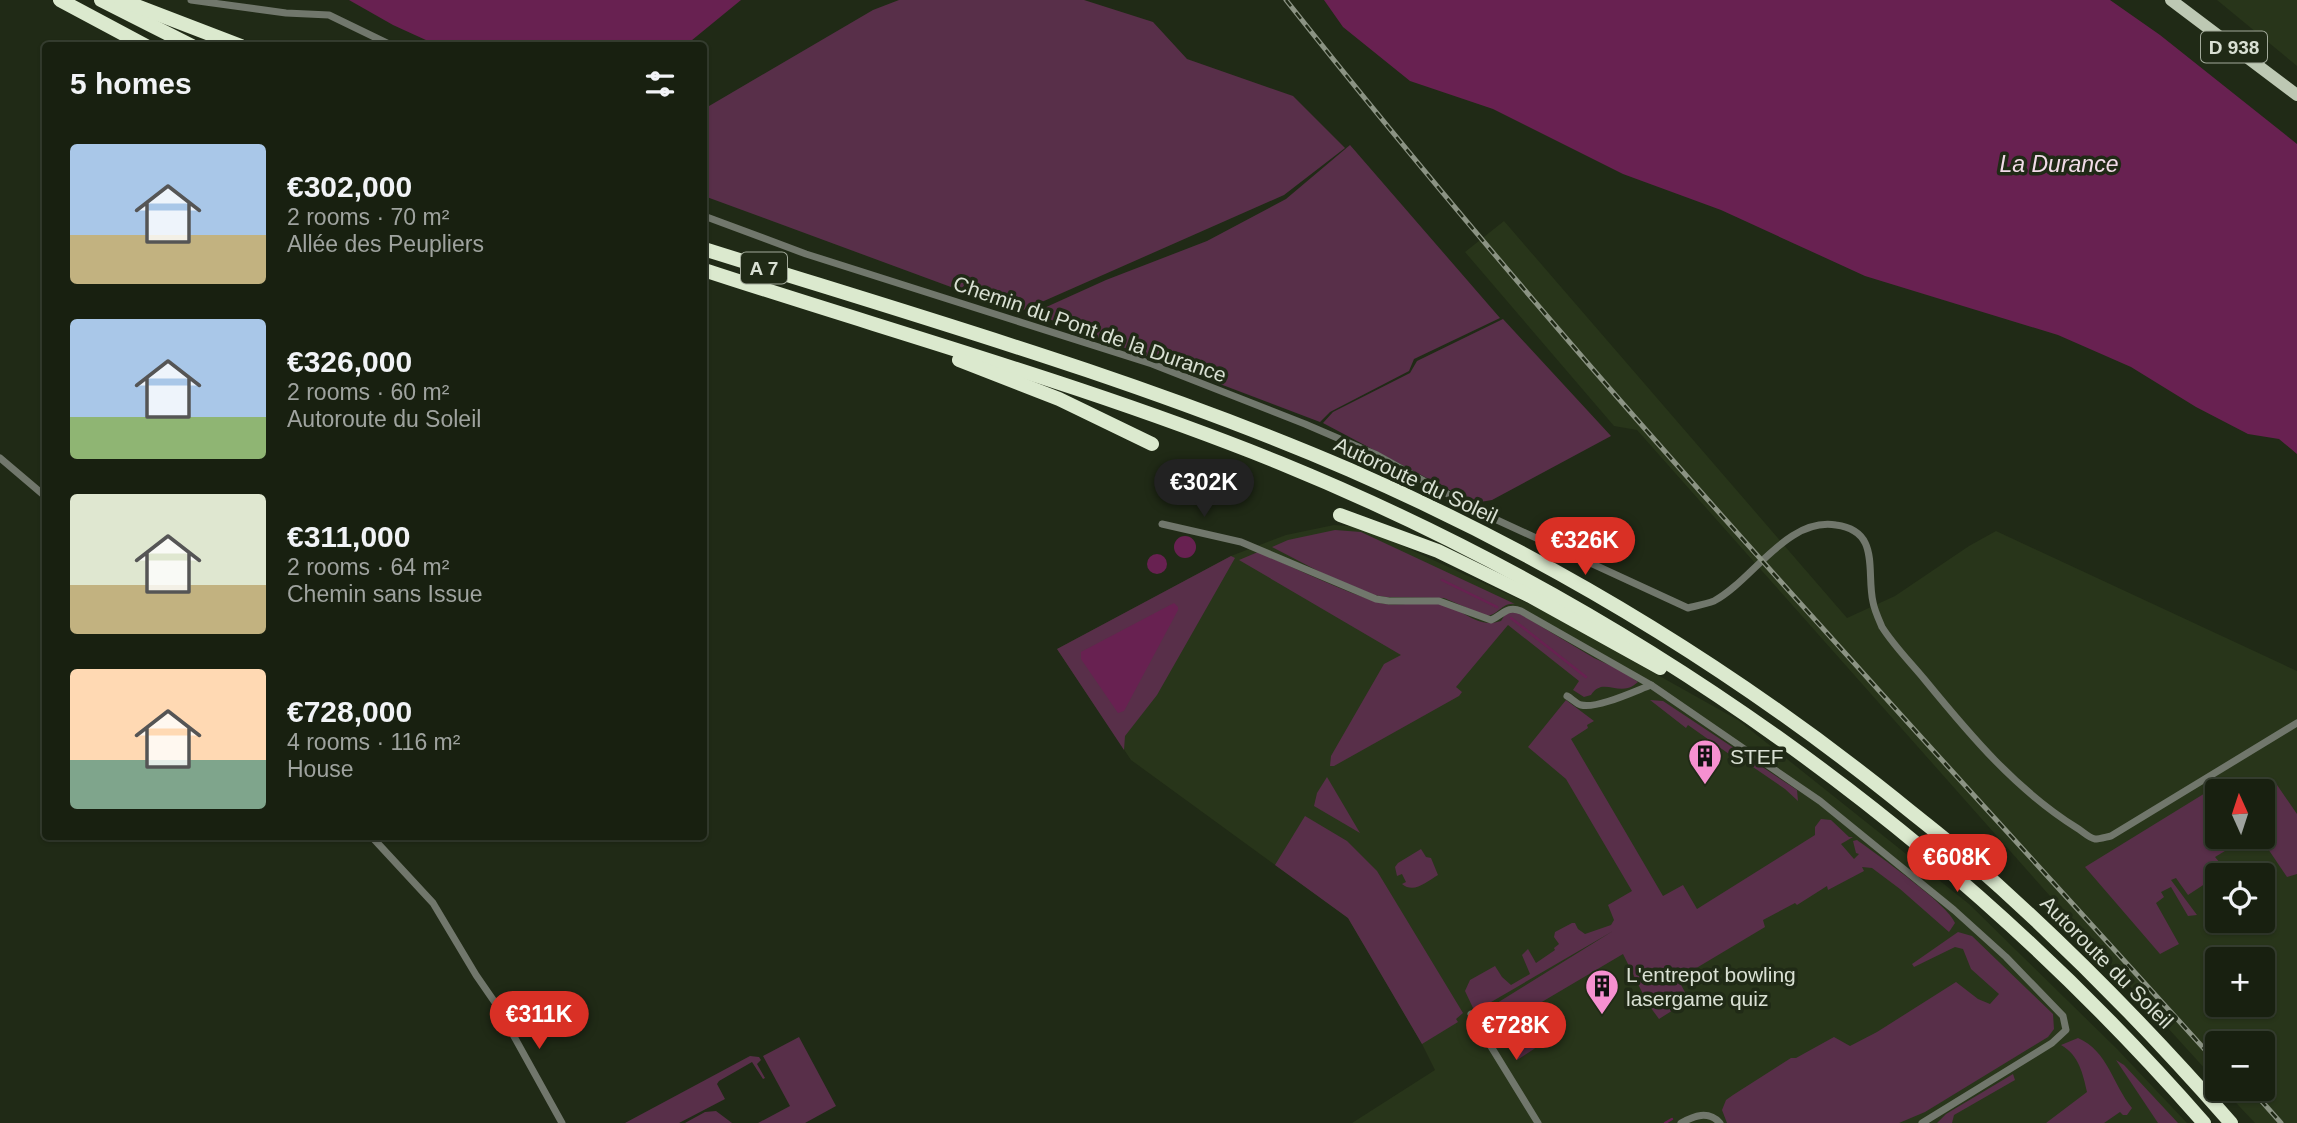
<!DOCTYPE html>
<html lang="en">
<head>
<meta charset="utf-8">
<style>
	:root { --surface:#182010; --page:#252d1e; --text:#f1f3f6; --muted:#9fa39f; --line:#363e30; --accent:#d93025 }
	body { margin:0; font-family:Helvetica,sans-serif; background:var(--page); color:var(--text); height:100vh; display:flex; flex-direction:column; font-size:26px; white-space:nowrap }
	* { box-sizing:border-box; margin:0 }
	p { font-size:23px; color:var(--muted) }
	.icon { flex:none; width:38px; height:38px; fill:none; stroke:currentColor; stroke-width:2; stroke-linecap:round; stroke-linejoin:round }
	.map { position:relative; flex:1; overflow:hidden }
	.details { position:absolute; left:42px; top:42px; width:665px; height:798px; display:flex; flex-direction:column; background:var(--surface); border-radius:7px; box-shadow:0 2px 5px #0004,0 0 0 2px var(--line) }
	.details>* { flex:none }
	.needle { width:46px; rotate:357deg }
	.fabs { position:absolute; left:2205px; top:779px; display:grid; gap:14px }
	.fabs a { display:grid; place-items:center; width:70px; height:70px; border-radius:7px; background:var(--surface); box-shadow:0 2px 5px #0004,0 0 0 2px var(--line); font-size:35px }
	.price { position:absolute; translate:-50% -60px; padding:0 16px; border-radius:24px; background:var(--accent); color:#fff; font-size:23px; line-height:46px; filter:drop-shadow(0 2px 4px #0008) }
	.price::after { content:''; position:absolute; left:50%; top:42px; width:21px; height:16px; margin-left:-10px; background:inherit; clip-path:polygon(0 0,100% 0,50% 100%) }
	.price.active { background:#222; color:#fff }
	ul { padding:0; list-style:none }
	li { display:flex; align-items:center; gap:21px; height:175px; padding:0 28px }
	li span { display:grid; place-items:center; flex:none; width:196px; height:140px; border-radius:7px; color:#555 }
	li>.icon { margin-inline-start:auto }
	span .icon { width:84px; height:84px; fill:#fffc; stroke-width:1 }
	li b { font-size:30px }
	h2 { display:flex; justify-content:space-between; align-items:center; height:84px; padding:0 28px; font-size:30px }
	.map>svg:first-child { display:block }
	.built { fill:#28351a; fill-rule:evenodd }
	.green { fill:#582f49 }
	.water { fill:#682151 }
	.lines { fill:none; stroke-linecap:round; stroke-linejoin:round }
	.stream { stroke:#682151; stroke-width:2.5 }
	.street { stroke:#71776c; stroke-width:7 }
	.primary { stroke:#bdc8b3; stroke-width:12 }
	.highway { stroke:#dbe9ce; stroke-width:14 }
	.rail-casing { stroke:#8b9383; stroke-width:5 }
	.rail { stroke:#202a16; stroke-width:2.5; stroke-dasharray:8; stroke-linecap:butt }
	.labels { text-anchor:middle; dominant-baseline:central; stroke-width:7; stroke-linejoin:round; paint-order:stroke }
	.shield { fill:#202a16; stroke:#a2a99a; stroke-width:2 }
	.shield-label { font-size:19px; font-weight:bold; fill:#d9e0d3 }
	.street-label { font-size:21px; fill:#d9e0d3; stroke:#202a16 }
	.poi-label { font-size:21px; fill:#d9e0d3; stroke:#202a16; text-anchor:start }
	.water-label { font-size:23px; font-style:italic; fill:#f2dbe8; stroke:#202a16 }
</style>
</head>
<body>
<div class="map">
<svg width="2297" height="1123" viewBox="0 0 2297 1123">
	<rect width="100%" height="100%" fill="#202a16"/>
	<!-- built -->
	<g class="built">
		<path d="M2217,0h80v66z"/>
		<path d="M1504,221l343,397 48,-22 74,-50 27,-15 301,140v452h-42l-32,-34 40,-1v-45h-46v39l-81,-89 -499,-563 -23,-4 -149,-174zM2217,791h46v45h-46zM2217,875h46v45h-46zM2217,959h46v45h-46z"/>
		<path d="M1334,525l27,2 179,82 198,111 231,184 148,145 70,74h-835l83,-53 -13,-26 -74,-126 -217,-158 -74,-111 174,-93 55,-21z"/>
	</g>
	<!-- green -->
	<g class="green">
		<path d="M899,0h185l69,22 34,37 106,37 52,52 -61,47 -265,117 -315,-116v-87l169,-99z"/>
		<path d="M1350,145l150,173 -86,41 -5,12 -79,41 -10,10 -287,-109 73,-33 101,-39 79,-42z"/>
		<path d="M1503,319l108,117 -119,64 -18,3 -151,-80 10,-11 77,-39 7,-12z"/>
		<path d="M1335,530l26,2 154,72c-13,-2 -16,11 -29,12l-42,-18 -58,-1 -12,-2 -52,-22 -50,-26 16,-7z"/>
		<path d="M1258,552c39,17 79,37 119,50 20,7 44,-3 65,2 22,5 34,25 59,17l5,-8 11,-1 77,46 26,12 18,12c-3,2 -6,5 -10,6 -14,4 -27,-9 -37,7l-7,2 -11,-7 6,-9 -71,-56 -52,62 6,5 -3,4 -125,70h-4l1,-10 53,-92 17,-9 -162,-95z"/>
		<path d="M1231,556l4,2 -78,137 -32,41 -1,14 -67,-101z"/>
		<path d="M1566,700l28,21 -7,4 1,3 -17,11 92,157 20,-11 14,24 118,-74v-8l6,-8 10,1 18,17h4l-12,7 13,15 5,-5 -3,-1 -3,-12 4,-1c19,14 92,65 98,83l-6,9 -49,-43 -28,-21 -10,-1 2,4 -36,19 -1,-4 -30,19 -2,-2 -32,17 2,7 -87,52 11,21 -30,19 -11,-15 -25,-50 -132,78 -10,-19 132,-82 -127,74 -2,-1 -10,6 -9,-19 5,-11 25,-14 7,11 9,8 19,-11 -8,-19 6,-6 8,14 19,-13 -1,-2 5,-4 -5,-7 1,-5 17,-9h3l3,6 7,5 26,-9 3,-5 -6,-15 24,-14 -66,-112 -38,-32z"/>
		<path d="M1650,700l13,1 134,89 1,11 -13,-12 -54,-37 -2,2 -41,-29 -2,3z"/>
		<path d="M1327,777l33,56 -46,-27 3,-13z"/>
		<path d="M2228,779l8,12h-19v45l31,1 -33,20 11,13 -38,25 -12,-17 -5,2 26,35 -9,1 -17,-29 -10,5 3,5 -8,6 23,41 -19,10 -75,-87z"/>
		<path d="M2273,779l24,35v60l-10,3 -27,-40 3,-1v-45h-10z"/>
		<path d="M1305,816l42,25 30,30 86,142 -7,6 2,3 -36,22 -74,-126 -73,-53z"/>
		<path d="M1421,849l5,8 5,1 7,17c-12,7 -24,19 -36,9l4,-2 -4,-8 -5,2 -2,-9 3,-4z"/>
		<path d="M1958,932l14,4 81,78 1,15 -6,8 -123,75 -26,11h-172l-5,-13 4,-10 7,-5 58,-37h5l38,-21 16,9 27,-14 79,-50 22,17 12,5 9,-10 -28,-25 -8,-20 -8,-2 -41,20 -2,-3z"/>
		<path d="M1527,1027l13,18 -23,15 -9,-16 1,-7z"/>
		<path d="M799,1037l37,69 -31,17h-47l32,-17 -27,-50z"/>
		<path d="M2078,1038c30,13 35,47 54,70l-5,7h-4l-3,-3 -16,11h-58l41,-31c-4,-18 -8,-37 -26,-47z"/>
		<path d="M750,1056l9,1 2,3 -4,4 8,14 -2,1 -11,-17 -33,19 -2,3 8,15 -46,24h-54z"/>
		<path d="M2116,1060l8,5 54,58h-20z"/>
		<path d="M2013,1074l2,6 -61,35 -2,8h-15l9,-9z"/>
		<path d="M716,1111l16,12h-47l20,-11z"/>
	</g>
	<!-- water -->
	<g class="water">
		<path d="M349,0h392l-55,45 -247,1 -46,-21z"/>
		<path d="M1324,0h786l50,35 137,109v310l-18,-15 -31,-5 -52,-27 -65,-40 -73,-32 -193,-59 -144,-66 -98,-36 -130,-65 -83,-28 -67,-54z"/>
		<circle cx="1185" cy="547" r="11"/>
		<circle cx="1157" cy="564" r="10"/>
		<path d="M1174,603l4,4v3l-54,101 -6,2 -37,-54v-7z"/>
	</g>
	<g class="lines">
		<!-- stream -->
		<g class="stream">
			<path d="M1442,580l55,27"/>
			<path d="M1511,618l75,59"/>
			<path d="M1665,1123l7,-4"/>
		</g>
		<!-- street -->
		<g class="street">
			<path d="M191,0l95,13 43,2 64,31"/>
			<path d="M704,216l102,38 346,110 153,60 72,31 107,59 204,94c8,-2 18,-4 26,-7 39,-21 73,-84 122,-76 45,6 30,46 37,77 1,7 6,18 9,25 12,19 29,36 43,53 45,55 91,110 152,148 5,3 12,10 18,11 4,0 11,-2 16,-3l186,-113"/>
			<path d="M0,458l46,39"/>
			<path d="M1162,524l79,18 135,57 13,2h50l52,19c12,-5 16,-15 30,-9l130,74 169,116 134,109 52,47 57,59 3,14 -14,13 -130,80"/>
			<path d="M1567,696c4,2 10,8 14,9 16,4 54,-14 70,-20"/>
			<path d="M371,836l62,67 43,72 20,29 66,119"/>
			<path d="M1471,1014l67,109"/>
			<path d="M1681,1123c13,-7 27,-13 39,0"/>
		</g>
		<!-- primary -->
		<path class="primary" d="M2171,0l126,95"/>
		<!-- highway -->
		<g class="highway">
			<path d="M60,0l86,46"/>
			<path d="M101,0l91,46"/>
			<path d="M121,0l120,46"/>
			<path d="M704,249c216,68 437,131 646,221 195,85 379,196 545,329 23,19 47,37 70,57 95,83 183,172 266,267"/>
			<path d="M704,270c192,63 388,117 576,193 355,145 671,371 924,660"/>
			<path d="M959,360l100,39 93,45"/>
			<path d="M1340,515l98,36 92,45 130,72"/>
		</g>
		<!-- rail casing -->
		<g class="rail-casing">
			<g id="rail">
				<path d="M1286,0c292,370 616,714 931,1063"/>
				<path d="M2250,1088l31,35"/>
			</g>
		</g>
		<!-- rail -->
		<use href="#rail" class="rail"/>
	</g>
	<!-- icons -->
	<defs>
		<g id="building-pin" transform="scale(1.75)"><path d="M0 17L-7.5 6A9.5 9.5 0 1 1 7.5 6Z" fill="#f690d0" stroke="#202a16"/><path d="M-4-6H4V6H1V3H-1V6H-4ZM-2.5-4.3h1.7v1.8h-1.7ZM.8-4.3h1.7v1.8H.8ZM-2.5-1h1.7V.8h-1.7ZM.8-1h1.7V.8H.8Z" fill="#111"/></g>
	</defs>
	<g fill-rule="evenodd">
		<use href="#building-pin" x="1705" y="756"/>
		<use href="#building-pin" x="1602" y="986"/>
	</g>
	<g class="labels">
		<!-- shield labels -->
		<g class="shield">
			<rect x="2201" y="31.5" width="66" height="31" rx="5"/>
			<rect x="741" y="252.5" width="46" height="31" rx="5"/>
		</g>
		<g class="shield-label">
			<text x="2234" y="47">D 938</text>
			<text x="764" y="268">A 7</text>
		</g>
		<!-- street labels -->
		<g class="street-label">
			<text transform="translate(1090 329) rotate(19)">Chemin du Pont de la Durance</text>
			<text transform="translate(1416 480) rotate(25)">Autoroute du Soleil</text>
			<text transform="translate(2107 962) rotate(45)">Autoroute du Soleil</text>
		</g>
		<!-- poi labels -->
		<g class="poi-label">
			<text x="1730" y="756">STEF</text>
			<text x="1626" y="974">L'entrepot bowling<tspan x="1626" dy="24">lasergame quiz</tspan></text>
		</g>
		<!-- water labels -->
		<g class="water-label">
			<text x="2059" y="164">La Durance</text>
		</g>
	</g>
</svg>
<div class="fabs">
<a><svg class="needle" viewBox="-14 -14 28 28"><path d="M0-13l5 13h-10z" fill="#e53935"/><path d="M0 13l5-13h-10z" fill="#9fa39f"/></svg></a>
<a><svg class="icon" aria-label="locate" viewBox="0 0 24 24"><circle cx="12" cy="12" r="6"/><path d="M12 2v4M12 18v4M2 12h4M18 12h4"/></svg></a>
<a>+</a>
<a>−</a>
</div>
<b class="price active" style="left:1204px;top:519px">€302K</b>
<b class="price" style="left:1585px;top:577px">€326K</b>
<b class="price" style="left:1957px;top:894px">€608K</b>
<b class="price" style="left:539px;top:1051px">€311K</b>
<b class="price" style="left:1516px;top:1062px">€728K</b>
<section class="details">
<h2>5 homes<svg class="icon" aria-label="filters" viewBox="0 0 24 24"><path d="M4 7h16M4 17h16"/><circle cx="9" cy="7" r="2"/><circle cx="15" cy="17" r="2"/></svg></h2>
<ul>
<li><span style="background:linear-gradient(#a9c7e8 65%,#c2b280 0)"><svg class="icon" aria-label="home" viewBox="0 0 24 24"><path d="M3 11l9-7 9 7M6 9v11h12V9"/></svg></span><div><b>€302,000</b><p>2 rooms · 70 m²</p><p>Allée des Peupliers</p></div></li>
<li><span style="background:linear-gradient(#a9c7e8 70%,#8fb573 0)"><svg class="icon" aria-label="home" viewBox="0 0 24 24"><path d="M3 11l9-7 9 7M6 9v11h12V9"/></svg></span><div><b>€326,000</b><p>2 rooms · 60 m²</p><p>Autoroute du Soleil</p></div></li>
<li><span style="background:linear-gradient(#dfe7d0 65%,#c2b280 0)"><svg class="icon" aria-label="home" viewBox="0 0 24 24"><path d="M3 11l9-7 9 7M6 9v11h12V9"/></svg></span><div><b>€311,000</b><p>2 rooms · 64 m²</p><p>Chemin sans Issue</p></div></li>
<li><span style="background:linear-gradient(#ffd9b3 65%,#7fa58c 0)"><svg class="icon" aria-label="home" viewBox="0 0 24 24"><path d="M3 11l9-7 9 7M6 9v11h12V9"/></svg></span><div><b>€728,000</b><p>4 rooms · 116 m²</p><p>House</p></div></li>
</ul>
</section>
</div>
</body>
</html>
